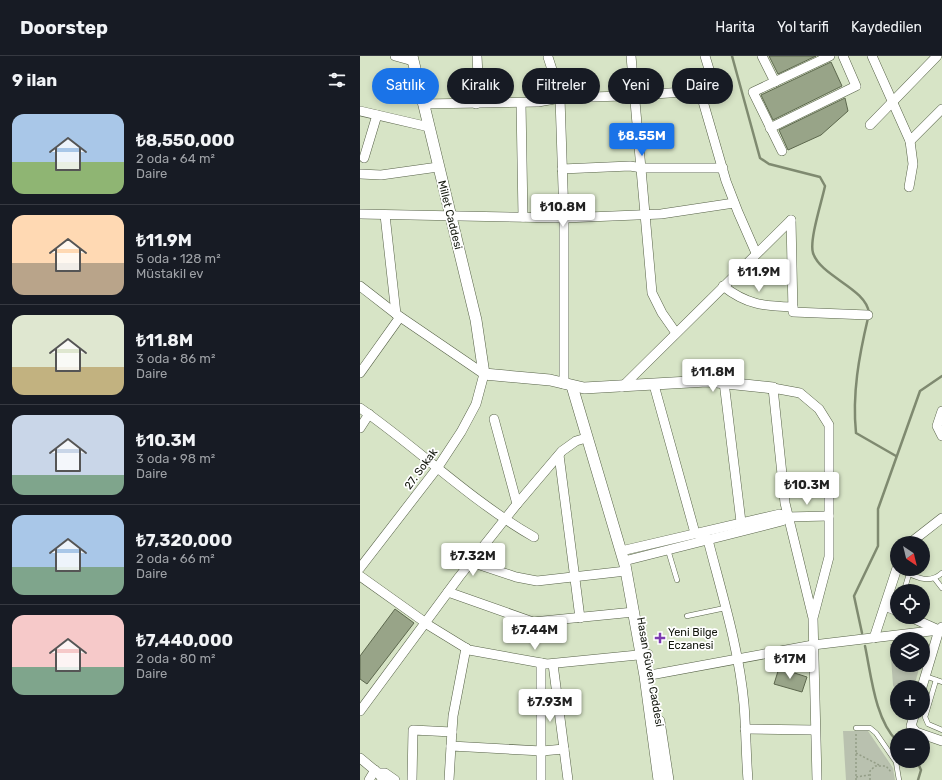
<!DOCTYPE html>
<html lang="tr">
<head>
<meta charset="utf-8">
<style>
	:root { --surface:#171b24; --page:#242831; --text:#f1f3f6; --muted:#9ea1a6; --line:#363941; --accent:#1a73e8 }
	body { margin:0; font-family:Rubik,sans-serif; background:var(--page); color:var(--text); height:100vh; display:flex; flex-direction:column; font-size:15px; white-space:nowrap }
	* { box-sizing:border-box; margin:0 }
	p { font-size:13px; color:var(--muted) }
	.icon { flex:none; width:22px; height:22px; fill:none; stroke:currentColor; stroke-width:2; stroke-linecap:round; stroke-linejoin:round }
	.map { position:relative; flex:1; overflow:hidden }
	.details { display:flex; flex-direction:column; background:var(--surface); width:360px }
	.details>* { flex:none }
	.guide { position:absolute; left:12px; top:12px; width:380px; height:36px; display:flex; gap:8px }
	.needle { width:26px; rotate:145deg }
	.tools { position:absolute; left:530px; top:480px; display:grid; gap:8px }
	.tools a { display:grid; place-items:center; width:40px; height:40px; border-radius:50%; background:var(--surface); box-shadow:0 2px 6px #0003; font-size:20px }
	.price { position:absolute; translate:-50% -34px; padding:0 9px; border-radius:4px; background:#fff; color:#222; font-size:13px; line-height:26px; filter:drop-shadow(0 1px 2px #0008) }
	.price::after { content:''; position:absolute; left:50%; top:24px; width:12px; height:9px; margin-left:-6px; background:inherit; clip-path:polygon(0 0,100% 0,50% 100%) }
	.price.on { background:var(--accent); color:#fff }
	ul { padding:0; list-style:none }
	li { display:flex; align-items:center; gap:12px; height:100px; padding:0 12px }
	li+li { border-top:1px solid var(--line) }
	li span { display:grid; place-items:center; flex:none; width:112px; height:80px; border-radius:12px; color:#555 }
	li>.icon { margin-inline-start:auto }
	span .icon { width:48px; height:48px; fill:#fffc; stroke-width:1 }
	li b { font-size:17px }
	h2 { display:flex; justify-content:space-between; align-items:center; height:48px; padding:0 12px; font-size:17px }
	.tag { padding:0 14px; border-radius:18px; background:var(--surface); box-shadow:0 2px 6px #0003; font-size:14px; line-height:36px }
	.tag.on { background:var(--accent); color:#fff }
	header { display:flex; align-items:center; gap:24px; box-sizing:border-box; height:56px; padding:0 20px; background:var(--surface); border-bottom:1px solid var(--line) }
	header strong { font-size:19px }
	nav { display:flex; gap:22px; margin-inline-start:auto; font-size:14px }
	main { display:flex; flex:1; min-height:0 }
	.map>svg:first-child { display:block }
	.green { fill:#b9c1af }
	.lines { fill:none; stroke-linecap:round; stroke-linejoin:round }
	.stream { stroke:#7f8a70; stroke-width:2.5 }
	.building { fill:#98a488; stroke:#5d684e }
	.service-casing { stroke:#576248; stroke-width:5.5 }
	.minor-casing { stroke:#576248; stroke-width:10 }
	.tertiary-casing { stroke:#576248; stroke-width:12 }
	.path { stroke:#939d86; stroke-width:1.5; stroke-dasharray:2 2; stroke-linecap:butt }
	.service { stroke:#fff; stroke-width:4.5 }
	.minor { stroke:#fff; stroke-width:9 }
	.tertiary { stroke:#fff; stroke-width:11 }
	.poi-dot { fill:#7c3bb0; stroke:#fff; stroke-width:1.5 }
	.labels { text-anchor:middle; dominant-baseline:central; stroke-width:3.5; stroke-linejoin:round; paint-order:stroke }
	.street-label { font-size:11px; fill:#13170d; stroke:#fff }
	.poi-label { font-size:11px; fill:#13170d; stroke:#fff; text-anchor:start }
</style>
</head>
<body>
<header>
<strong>Doorstep</strong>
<nav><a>Harita</a><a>Yol tarifi</a><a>Kaydedilen</a></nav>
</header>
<main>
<section class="details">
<h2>9 ilan<svg class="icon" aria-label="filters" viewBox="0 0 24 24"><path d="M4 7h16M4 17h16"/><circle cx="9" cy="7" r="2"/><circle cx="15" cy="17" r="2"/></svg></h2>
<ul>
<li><span style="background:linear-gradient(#a9c7e8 60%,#8fb573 0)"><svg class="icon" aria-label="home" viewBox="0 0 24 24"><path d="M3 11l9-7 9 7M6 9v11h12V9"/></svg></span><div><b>₺8,550,000</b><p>2 oda · 64 m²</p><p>Daire</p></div></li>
<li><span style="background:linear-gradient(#ffd9b3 60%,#b9a48a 0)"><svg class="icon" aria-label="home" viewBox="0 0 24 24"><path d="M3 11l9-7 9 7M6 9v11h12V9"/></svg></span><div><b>₺11.9M</b><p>5 oda · 128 m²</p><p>Müstakil ev</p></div></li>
<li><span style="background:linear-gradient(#dfe7d0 65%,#c2b280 0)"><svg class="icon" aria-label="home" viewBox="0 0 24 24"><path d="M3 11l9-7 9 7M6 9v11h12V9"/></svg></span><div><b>₺11.8M</b><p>3 oda · 86 m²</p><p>Daire</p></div></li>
<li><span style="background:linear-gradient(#c9d6e8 75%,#7fa58c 0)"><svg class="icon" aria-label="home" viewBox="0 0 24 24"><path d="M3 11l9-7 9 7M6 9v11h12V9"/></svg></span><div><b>₺10.3M</b><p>3 oda · 98 m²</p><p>Daire</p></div></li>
<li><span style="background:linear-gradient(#a9c7e8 65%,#7fa58c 0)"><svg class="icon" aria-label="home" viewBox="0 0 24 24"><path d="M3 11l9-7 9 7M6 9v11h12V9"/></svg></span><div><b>₺7,320,000</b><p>2 oda · 66 m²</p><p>Daire</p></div></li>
<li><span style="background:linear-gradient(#f6c9c9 65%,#7fa58c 0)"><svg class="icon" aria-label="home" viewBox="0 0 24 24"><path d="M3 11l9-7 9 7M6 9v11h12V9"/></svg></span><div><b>₺7,440,000</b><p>2 oda · 80 m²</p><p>Daire</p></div></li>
</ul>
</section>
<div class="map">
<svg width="582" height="724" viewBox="0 0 582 724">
	<rect width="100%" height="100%" fill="#d7e4c6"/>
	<!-- green -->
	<g class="green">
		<path d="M530,588h7v21h23l-6,22h-17v7l-4,-9z"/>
		<path d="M483,675h25l25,37 2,12h-49z"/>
	</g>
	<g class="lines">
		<!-- stream -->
		<g class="stream">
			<path d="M372,0l28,102 9,6 51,13 5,9c-3,15 -16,54 -12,67 8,24 53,35 56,60"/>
			<path d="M508,262c-9,38 -16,76 -12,115l40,23"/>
			<path d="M502,577l-8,-37 24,-50v-37l42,-118 22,-15"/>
			<path d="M505,590c6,28 10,74 32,95"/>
			<path d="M557,705l4,9 -3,10"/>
		</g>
	</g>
	<!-- building -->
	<g class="building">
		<path d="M409,0h47l-38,18z"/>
		<path d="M471,6l11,24 -69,34 -12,-25z"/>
		<path d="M485,42l3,13 -27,24 -33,15 -9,-20z"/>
		<path d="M35,553l19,14 -47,61 -7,-5v-23z"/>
		<path d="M419,612l28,9 -5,15 -28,-8z"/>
	</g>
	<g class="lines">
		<!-- service casing -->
		<g class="service-casing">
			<g id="service">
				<path d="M308,494l9,30"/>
				<path d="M538,513c15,6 30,17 44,4"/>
				<path d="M575,523l7,9"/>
				<path d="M544,535l5,-17"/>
				<path d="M327,560l38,-8"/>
				<path d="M565,620l17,6"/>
				<path d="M576,624l-11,37 3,7 14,6"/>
				<path d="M496,672h14l6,5 20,29 3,18"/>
			</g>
		</g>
		<!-- minor casing -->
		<g class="minor-casing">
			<g id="minor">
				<path d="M35,0l18,5"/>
				<path d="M271,0l21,237 10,20 14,20"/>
				<path d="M402,0l13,26"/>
				<path d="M512,0l38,85 32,-32"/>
				<path d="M188,1l9,28 3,13 4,120 97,-4 73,-11"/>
				<path d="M340,35l15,-2 -10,-33"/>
				<path d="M161,47l2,114"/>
				<path d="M63,48l115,-2 22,-4 63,-2 77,-5 26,90 12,31 18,41"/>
				<path d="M116,48l2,-28 -1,-20"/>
				<path d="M0,55l69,16"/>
				<path d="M510,69l67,-69"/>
				<path d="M410,72l86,-42 -13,-30"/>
				<path d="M422,95l-29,-59 77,-36"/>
				<path d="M4,102l13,-43"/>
				<path d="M202,113l68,-3 12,2h81"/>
				<path d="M0,118l21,1 57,-8"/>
				<path d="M549,131l4,-23 -3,-23"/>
				<path d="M0,158l204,4v166"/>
				<path d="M25,159l11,99"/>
				<path d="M431,164l2,92 75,3"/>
				<path d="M0,230l36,28 88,60 -8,30 -15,28 -23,35 -78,101"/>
				<path d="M363,230c24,19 41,20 70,21"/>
				<path d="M0,317l40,-56"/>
				<path d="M364,326l17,140"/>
				<path d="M294,329l41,148 13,7c14,54 31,109 36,164 2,25 2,51 4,76"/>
				<path d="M262,331l169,-167"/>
				<path d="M0,352c59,41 111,93 174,129"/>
				<path d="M582,355l-5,15 5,10"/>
				<path d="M134,363l23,85"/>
				<path d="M0,372l9,-14"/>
				<path d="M199,399l21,163"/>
				<path d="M550,487l32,-25"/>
				<path d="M261,495l159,-37 6,3 43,-1"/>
				<path d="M264,505l158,-40 4,-4"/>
				<path d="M111,506l45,15 21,4 89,-10"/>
				<path d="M0,520l66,47"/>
				<path d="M88,536l85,30 101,-10"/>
				<path d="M525,550l12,5"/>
				<path d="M550,561l29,13"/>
				<path d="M453,562l16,-61v-132l-10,-16 -19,-16 -27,-5 12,115 28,115 4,162"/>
				<path d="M65,567l44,27 78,14 101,-10"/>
				<path d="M514,582l23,-70"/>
				<path d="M181,607v117"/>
				<path d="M193,608l15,116"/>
				<path d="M285,620l168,-31 126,-15 3,1"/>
				<path d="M562,631l17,-57 3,-3"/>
				<path d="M0,655l99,-134 58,-73 45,-53 14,-10 10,-3"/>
				<path d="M555,657l-4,13 5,6 26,9"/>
				<path d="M385,673l70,1"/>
				<path d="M91,690l2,-30 13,-68"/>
				<path d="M0,702l18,15 5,7"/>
				<path d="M18,717h7l10,7"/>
				<path d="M9,724l6,-10"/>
				<path d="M52,724l1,-50 39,2"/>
				<path d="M89,724l2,-34 91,5 22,-2"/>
			</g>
		</g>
		<!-- tertiary casing -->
		<g class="tertiary-casing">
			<g id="tertiary">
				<path d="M52,0l64,264 8,54 66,6 34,8 123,-7 66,7"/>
				<path d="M212,330l53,179 20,111 14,104"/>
				<path d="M299,665l9,59"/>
			</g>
		</g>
		<!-- path -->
		<g class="path">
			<path d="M496,697l23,12"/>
			<path d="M496,721l13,-2"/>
			<path d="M496,724v-46"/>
			<path d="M510,724v-9l5,-5h11l5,6"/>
		</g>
		<!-- service -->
		<use href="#service" class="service"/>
		<!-- minor -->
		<use href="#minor" class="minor"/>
		<!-- tertiary -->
		<use href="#tertiary" class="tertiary"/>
	</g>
	<!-- markers -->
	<path class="poi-dot" d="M298 576h4v4h4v4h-4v4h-4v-4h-4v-4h4z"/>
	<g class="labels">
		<!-- street labels -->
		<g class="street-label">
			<text transform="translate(90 159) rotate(76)">Millet Caddesi</text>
			<text transform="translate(61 413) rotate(-54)">27. Sokak</text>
			<text transform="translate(290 616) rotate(80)">Hasan Güven Caddesi</text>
		</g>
		<!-- poi labels -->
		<g class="poi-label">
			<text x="308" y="576">Yeni Bilge<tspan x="308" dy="13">Eczanesi</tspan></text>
		</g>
	</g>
</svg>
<div class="tools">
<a><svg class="needle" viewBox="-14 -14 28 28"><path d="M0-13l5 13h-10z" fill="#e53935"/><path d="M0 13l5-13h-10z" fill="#9ea1a6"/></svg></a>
<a><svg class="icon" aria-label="locate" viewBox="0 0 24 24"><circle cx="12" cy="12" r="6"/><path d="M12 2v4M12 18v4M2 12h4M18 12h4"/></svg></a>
<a><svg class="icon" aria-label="layers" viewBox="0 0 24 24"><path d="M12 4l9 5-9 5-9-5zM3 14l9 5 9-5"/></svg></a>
<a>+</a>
<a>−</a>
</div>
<b class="price on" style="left:282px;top:101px">₺8.55M</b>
<b class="price" style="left:203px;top:172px">₺10.8M</b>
<b class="price" style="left:399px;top:237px">₺11.9M</b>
<b class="price" style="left:353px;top:337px">₺11.8M</b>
<b class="price" style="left:447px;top:450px">₺10.3M</b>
<b class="price" style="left:113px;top:521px">₺7.32M</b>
<b class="price" style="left:175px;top:595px">₺7.44M</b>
<b class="price" style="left:430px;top:624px">₺17M</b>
<b class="price" style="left:190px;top:667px">₺7.93M</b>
<div class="guide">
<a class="tag on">Satılık</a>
<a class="tag">Kiralık</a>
<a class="tag">Filtreler</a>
<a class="tag">Yeni</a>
<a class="tag">Daire</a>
</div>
</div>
</main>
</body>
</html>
